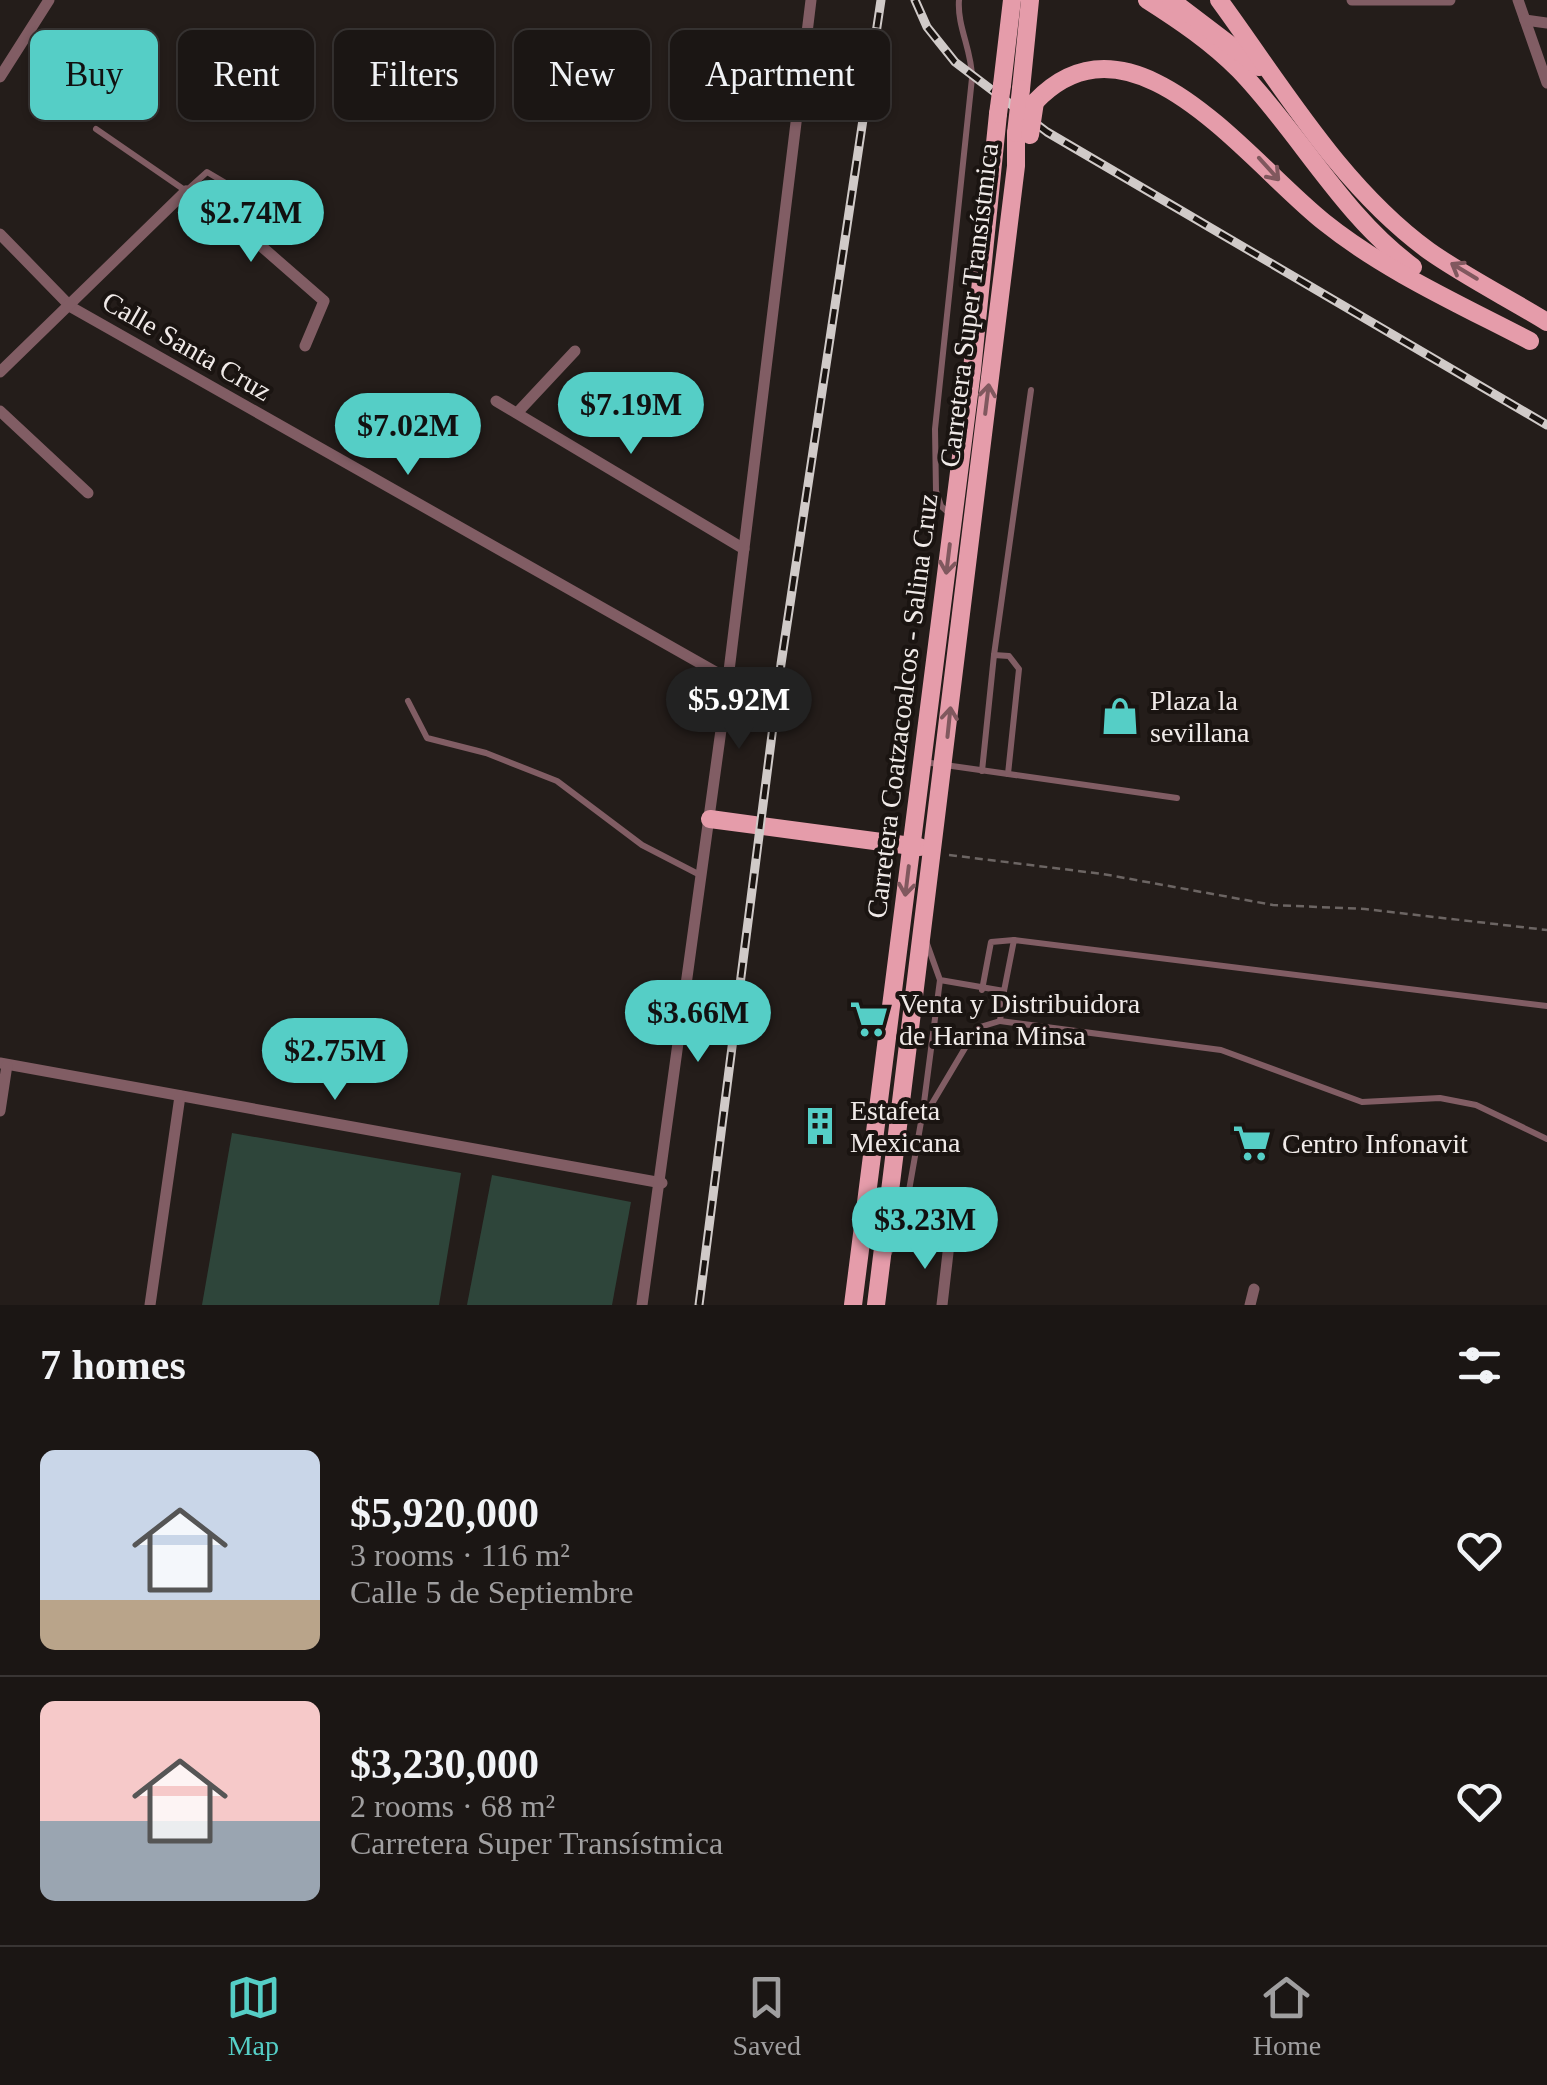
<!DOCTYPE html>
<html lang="en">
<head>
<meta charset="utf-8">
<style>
	:root { --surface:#1b1614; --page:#241f1d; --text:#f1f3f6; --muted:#a09fa0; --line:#393534; --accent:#55cec6 }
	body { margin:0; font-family:Georgia,serif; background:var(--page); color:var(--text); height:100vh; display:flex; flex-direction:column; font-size:38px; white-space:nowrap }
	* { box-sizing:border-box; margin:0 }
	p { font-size:32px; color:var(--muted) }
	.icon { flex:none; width:55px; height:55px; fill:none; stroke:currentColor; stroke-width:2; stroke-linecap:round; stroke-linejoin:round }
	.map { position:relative; height:1305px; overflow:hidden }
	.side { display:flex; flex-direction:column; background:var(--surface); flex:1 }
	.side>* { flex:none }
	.banner { position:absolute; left:30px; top:30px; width:1000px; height:90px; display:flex; gap:20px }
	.price { position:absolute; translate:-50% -85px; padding:0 22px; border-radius:35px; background:var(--accent); color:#111; font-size:32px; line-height:65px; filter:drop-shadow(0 2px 5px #0008) }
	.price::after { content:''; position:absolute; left:50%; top:60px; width:30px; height:22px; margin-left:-15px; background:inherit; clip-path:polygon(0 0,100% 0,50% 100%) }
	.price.active { background:#222; color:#fff }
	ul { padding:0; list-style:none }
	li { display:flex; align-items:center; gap:30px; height:250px; padding:0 40px }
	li+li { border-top:2px solid var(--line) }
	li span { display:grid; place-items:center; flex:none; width:280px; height:200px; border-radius:15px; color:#555 }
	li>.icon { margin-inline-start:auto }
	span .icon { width:120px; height:120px; fill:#fffc; stroke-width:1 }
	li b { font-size:42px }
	h2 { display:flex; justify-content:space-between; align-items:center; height:120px; padding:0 40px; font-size:42px }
	.tag { padding:0 35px; border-radius:15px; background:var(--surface); box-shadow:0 2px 8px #0004,0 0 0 2px var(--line); font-size:35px; line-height:90px }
	.tag.active { background:var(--accent); color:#111 }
	.tabs { display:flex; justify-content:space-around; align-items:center; height:140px; border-top:2px solid var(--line); background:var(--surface); font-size:28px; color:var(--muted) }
	.tabs a { display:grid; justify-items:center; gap:5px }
	.tabs .active { color:var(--accent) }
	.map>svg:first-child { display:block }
	.green { fill:#2e453a }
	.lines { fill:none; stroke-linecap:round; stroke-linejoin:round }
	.path { stroke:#6c6563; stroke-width:2.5; stroke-dasharray:8 5; stroke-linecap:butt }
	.service { stroke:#815d64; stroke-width:6 }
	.minor { stroke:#815d64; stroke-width:11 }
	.primary { stroke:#e59caa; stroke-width:18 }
	.rail-casing { stroke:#d0cac8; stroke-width:9 }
	.rail { stroke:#1a1411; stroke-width:5; stroke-dasharray:15; stroke-linecap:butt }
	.primary-bridge { stroke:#e59caa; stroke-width:18 }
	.oneway { stroke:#80585e }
	.labels { text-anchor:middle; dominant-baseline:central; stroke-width:8; stroke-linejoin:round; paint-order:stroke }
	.street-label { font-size:28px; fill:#f0eae8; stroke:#1a1411 }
	.poi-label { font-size:28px; fill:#f0eae8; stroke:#1a1411; text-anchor:start }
</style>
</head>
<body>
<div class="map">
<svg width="1547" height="1305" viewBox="0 0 1547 1305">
	<rect width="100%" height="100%" fill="#241d1a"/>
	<!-- green -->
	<g class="green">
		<path d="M232,1133l229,40 -22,132h-237z"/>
		<path d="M492,1175l139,27 -19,103h-145z"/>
	</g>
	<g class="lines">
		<!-- path -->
		<path class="path" d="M949,855l154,19 170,31 92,4 182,21"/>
		<!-- service -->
		<g class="service">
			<path d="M96,129l90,62 21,-19 49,29"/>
			<path d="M951,515l-10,-9 -5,-15 -1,-62 37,-351c0,-28 -15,-51 -13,-78"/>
			<path d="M994,655l37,-265"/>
			<path d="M408,701l19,37 59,15 71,28 85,64 60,31"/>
			<path d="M924,762l253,36"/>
			<path d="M982,771l12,-116 15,1 10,13 -11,105"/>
			<path d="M926,941l14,39 64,11 10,-51 533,66"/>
			<path d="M982,990l9,-48 23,-2"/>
			<path d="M1004,991l-4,30 221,29 141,52 78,-4 36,7 71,34"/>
			<path d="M922,1118l18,-138"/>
			<path d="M889,1253l15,-34 17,-97 50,-84 9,-11 20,-6"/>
		</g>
		<!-- minor -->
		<g class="minor">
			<path d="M1352,0h98"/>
			<path d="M1518,0l29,83"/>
			<path d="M1525,20l22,3"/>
			<path d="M0,77l49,-77"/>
			<path d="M0,234l71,73 657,372"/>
			<path d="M0,372l186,-181 75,55 63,55 -19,45"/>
			<path d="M496,401l248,148"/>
			<path d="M0,411l88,82"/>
			<path d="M517,413l58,-62"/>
			<path d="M0,1063l662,120"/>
			<path d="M0,1111l7,-46"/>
			<path d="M150,1305l30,-209"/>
			<path d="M642,1305l86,-626 83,-679"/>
			<path d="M942,1305l7,-61"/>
			<path d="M1250,1305l4,-16"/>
		</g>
		<!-- primary -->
		<g class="primary">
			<path d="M1147,0c33,21 64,42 92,70 60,62 103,145 174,197"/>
			<path d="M1171,0l88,67"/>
			<path d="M1219,0c63,86 122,187 210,251 37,26 79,47 118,71"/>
			<path d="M1002,85l10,-85"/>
			<path d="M1021,89l9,-89"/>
			<path d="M1035,102c97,-102 213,60 289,120 61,49 137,83 206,119"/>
			<path d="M710,819l209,28"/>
			<path d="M853,1305l119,-935 26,-256"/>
			<path d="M876,1305l140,-1139v-33"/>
		</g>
		<!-- rail casing -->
		<g class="rail-casing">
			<g id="rail">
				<path d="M915,0l12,27 28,35 92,70 500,293"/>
				<path d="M699,1305l82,-641 100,-664"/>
			</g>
		</g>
		<!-- rail -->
		<use href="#rail" class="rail"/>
		<!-- primary-bridge -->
		<g class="primary-bridge">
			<path d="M998,114l4,-29"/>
			<path d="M1016,133l5,-44"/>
			<path d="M1030,135l5,-33"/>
		</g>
	</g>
	<!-- one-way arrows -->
	<defs><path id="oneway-shaft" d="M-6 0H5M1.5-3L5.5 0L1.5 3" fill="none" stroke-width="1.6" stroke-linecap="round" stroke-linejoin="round" transform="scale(2.5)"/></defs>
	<g class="oneway">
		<use href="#oneway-shaft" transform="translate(1269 169) rotate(48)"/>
		<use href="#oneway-shaft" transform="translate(1464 271) rotate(-149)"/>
		<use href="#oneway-shaft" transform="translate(987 399) rotate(-83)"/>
		<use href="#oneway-shaft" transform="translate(948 559) rotate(97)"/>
		<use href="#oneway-shaft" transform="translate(949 722) rotate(-84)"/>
		<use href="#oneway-shaft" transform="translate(907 881) rotate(97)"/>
	</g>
	<!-- icons -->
	<defs>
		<g id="shop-bare" transform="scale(3)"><path d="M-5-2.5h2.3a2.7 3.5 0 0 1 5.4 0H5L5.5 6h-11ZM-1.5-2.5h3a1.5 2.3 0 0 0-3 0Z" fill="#55cec6" stroke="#1a1411" stroke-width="2.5" paint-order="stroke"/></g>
		<g id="supermarket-bare" transform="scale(3)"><path d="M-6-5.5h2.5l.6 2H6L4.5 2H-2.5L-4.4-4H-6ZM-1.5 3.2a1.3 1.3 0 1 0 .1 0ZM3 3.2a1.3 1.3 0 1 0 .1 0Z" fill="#55cec6" stroke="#1a1411" stroke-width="2.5" paint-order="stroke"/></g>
		<g id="building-bare" transform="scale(3)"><path d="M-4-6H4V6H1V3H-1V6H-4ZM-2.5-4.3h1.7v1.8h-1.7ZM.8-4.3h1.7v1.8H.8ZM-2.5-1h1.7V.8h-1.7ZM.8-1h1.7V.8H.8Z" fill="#55cec6" stroke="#1a1411" stroke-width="2.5" paint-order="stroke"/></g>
	</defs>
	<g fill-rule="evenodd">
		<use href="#shop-bare" x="1120" y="716"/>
		<use href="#supermarket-bare" x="869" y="1019"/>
		<use href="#building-bare" x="820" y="1126"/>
		<use href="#supermarket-bare" x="1252" y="1143"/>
	</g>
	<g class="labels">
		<!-- street labels -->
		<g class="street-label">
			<text transform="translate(969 305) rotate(-83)">Carretera Super Transístmica</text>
			<text transform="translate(187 346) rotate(30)">Calle Santa Cruz</text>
			<text transform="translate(902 706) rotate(-83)">Carretera Coatzacoalcos - Salina Cruz</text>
		</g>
		<!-- poi labels -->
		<g class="poi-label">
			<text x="1150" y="700">Plaza la<tspan x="1150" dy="32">sevillana</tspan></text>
			<text x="899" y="1003">Venta y Distribuidora<tspan x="899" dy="32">de Harina Minsa</tspan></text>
			<text x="850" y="1110">Estafeta<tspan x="850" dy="32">Mexicana</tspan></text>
			<text x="1282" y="1143">Centro Infonavit</text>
		</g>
	</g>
</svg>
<b class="price" style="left:251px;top:265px">$2.74M</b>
<b class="price" style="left:631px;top:457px">$7.19M</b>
<b class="price" style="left:408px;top:478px">$7.02M</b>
<b class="price active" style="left:739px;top:752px">$5.92M</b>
<b class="price" style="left:698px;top:1065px">$3.66M</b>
<b class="price" style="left:335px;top:1103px">$2.75M</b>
<b class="price" style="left:925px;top:1272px">$3.23M</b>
<div class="banner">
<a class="tag active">Buy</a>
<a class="tag">Rent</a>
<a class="tag">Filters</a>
<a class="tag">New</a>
<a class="tag">Apartment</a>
</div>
</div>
<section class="side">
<h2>7 homes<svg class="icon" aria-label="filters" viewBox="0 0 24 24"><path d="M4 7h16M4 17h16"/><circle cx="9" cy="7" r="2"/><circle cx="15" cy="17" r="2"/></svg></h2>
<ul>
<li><span style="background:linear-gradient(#c9d6e8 75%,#b9a48a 0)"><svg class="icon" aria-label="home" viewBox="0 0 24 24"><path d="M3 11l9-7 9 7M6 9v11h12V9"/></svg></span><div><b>$5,920,000</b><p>3 rooms · 116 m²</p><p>Calle 5 de Septiembre</p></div><svg class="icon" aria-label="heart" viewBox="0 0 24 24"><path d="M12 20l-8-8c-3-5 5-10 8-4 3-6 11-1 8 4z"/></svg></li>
<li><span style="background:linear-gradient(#f6c9c9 60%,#9aa5b1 0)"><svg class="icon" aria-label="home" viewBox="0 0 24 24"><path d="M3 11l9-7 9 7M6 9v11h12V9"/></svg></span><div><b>$3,230,000</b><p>2 rooms · 68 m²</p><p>Carretera Super Transístmica</p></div><svg class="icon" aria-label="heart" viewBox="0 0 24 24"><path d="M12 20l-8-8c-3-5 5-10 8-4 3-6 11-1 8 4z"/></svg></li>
</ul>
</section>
<nav class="tabs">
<a class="active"><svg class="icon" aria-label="map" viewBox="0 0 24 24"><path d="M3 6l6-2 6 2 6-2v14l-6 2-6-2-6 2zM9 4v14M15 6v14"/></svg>Map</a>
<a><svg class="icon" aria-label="saved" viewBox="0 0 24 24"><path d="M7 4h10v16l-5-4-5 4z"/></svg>Saved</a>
<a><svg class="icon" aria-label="home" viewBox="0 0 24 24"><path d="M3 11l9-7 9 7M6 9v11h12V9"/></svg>Home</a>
</nav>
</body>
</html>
